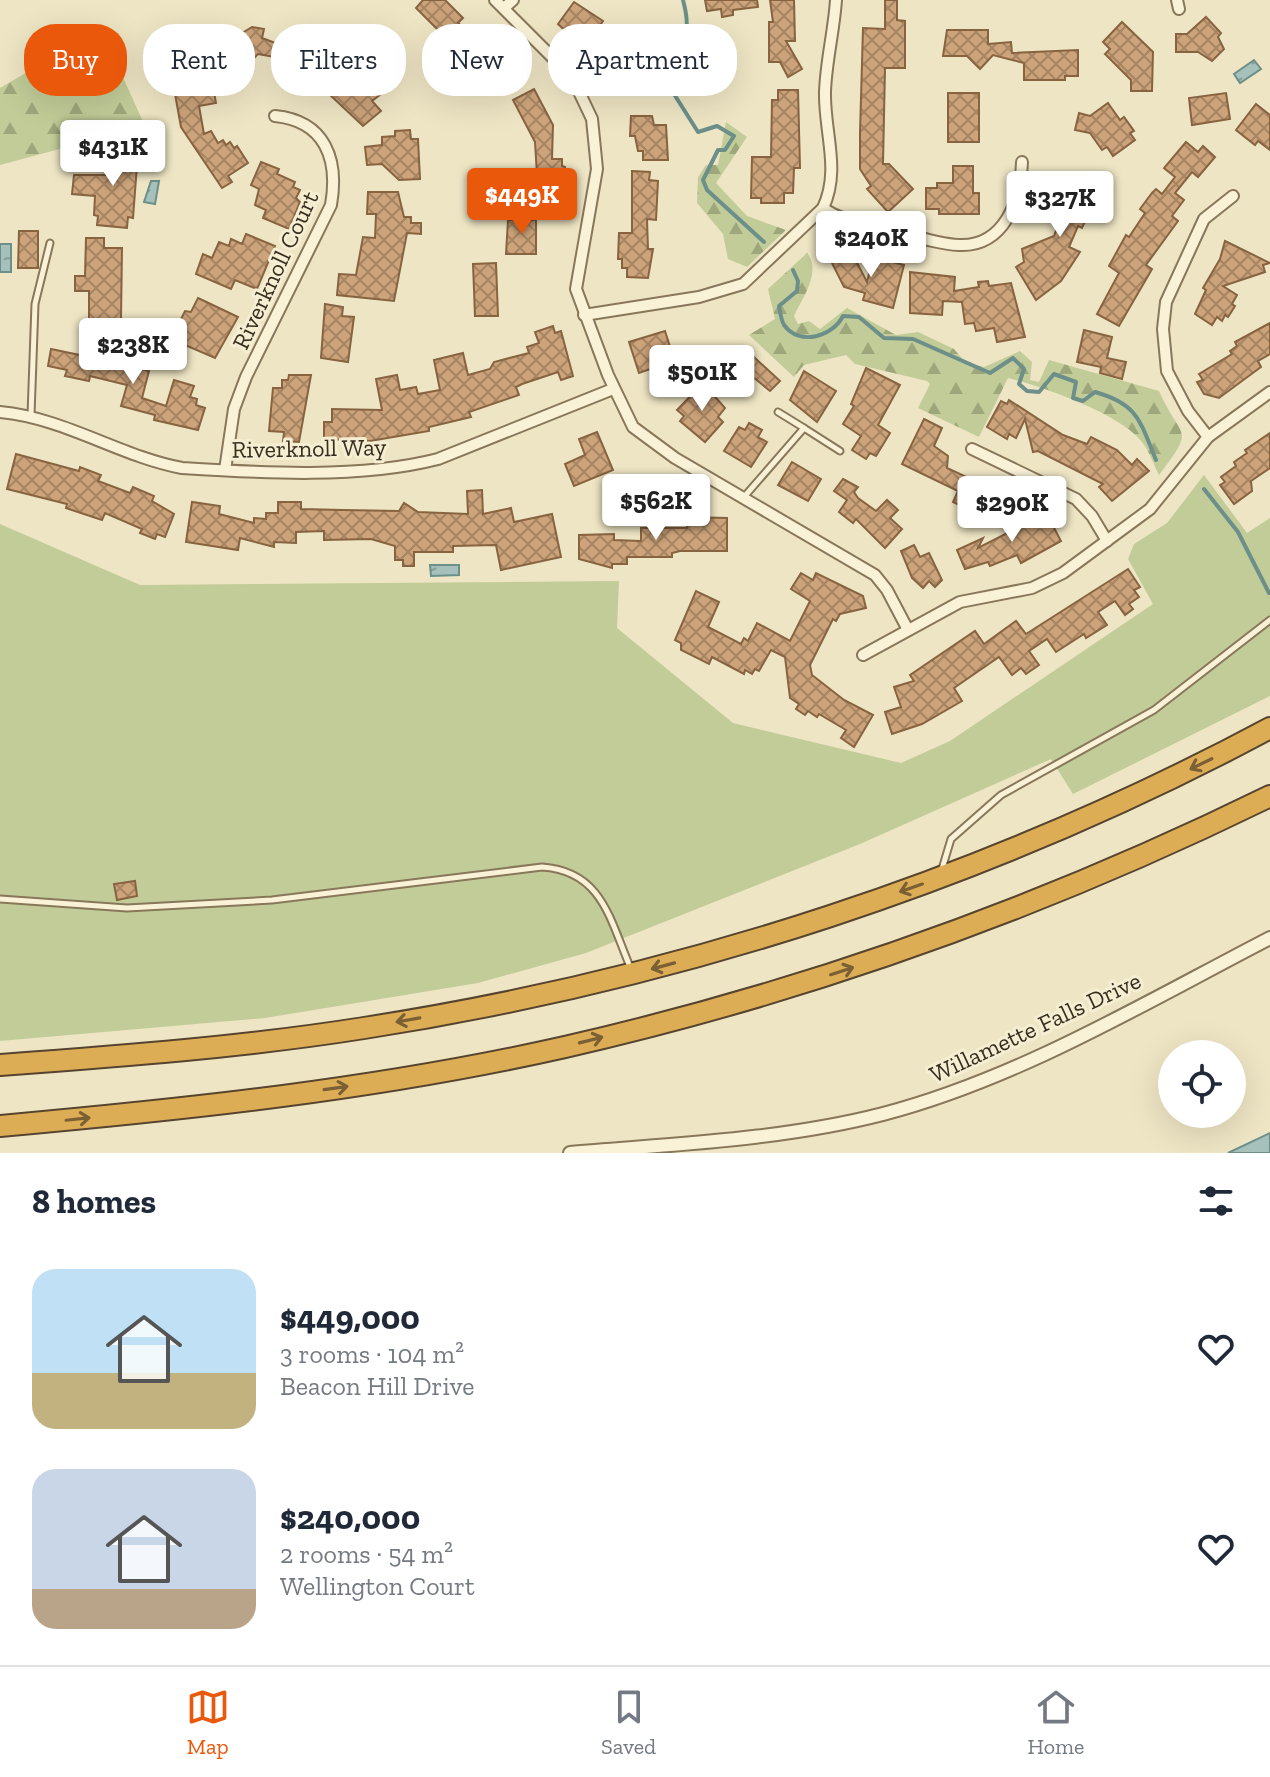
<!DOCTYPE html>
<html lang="en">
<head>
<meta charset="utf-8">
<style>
	:root { --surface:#fff; --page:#f6f6f7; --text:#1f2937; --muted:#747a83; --line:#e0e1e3; --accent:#ea580c }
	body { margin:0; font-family:"Zilla Slab",serif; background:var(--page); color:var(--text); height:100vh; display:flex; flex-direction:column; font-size:30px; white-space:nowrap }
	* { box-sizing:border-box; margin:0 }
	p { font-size:26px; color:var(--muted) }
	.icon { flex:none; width:44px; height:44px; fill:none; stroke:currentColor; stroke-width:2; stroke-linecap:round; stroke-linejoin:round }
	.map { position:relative; height:1153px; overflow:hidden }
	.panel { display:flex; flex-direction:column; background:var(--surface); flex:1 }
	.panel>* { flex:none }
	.banner { position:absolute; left:24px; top:24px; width:800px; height:72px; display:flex; gap:16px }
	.fabs { position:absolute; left:1158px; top:1040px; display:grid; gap:16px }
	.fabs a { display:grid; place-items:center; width:88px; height:88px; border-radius:50%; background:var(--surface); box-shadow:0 8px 32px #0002; font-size:40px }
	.price { position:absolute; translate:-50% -68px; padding:0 18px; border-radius:8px; background:#fff; color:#222; font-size:26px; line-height:52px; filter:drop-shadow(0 2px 4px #0008) }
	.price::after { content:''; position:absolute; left:50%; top:48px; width:24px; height:18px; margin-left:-12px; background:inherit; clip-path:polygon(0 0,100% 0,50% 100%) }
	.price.selected { background:var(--accent); color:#fff }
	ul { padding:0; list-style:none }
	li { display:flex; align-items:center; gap:24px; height:200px; padding:0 32px }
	li span { display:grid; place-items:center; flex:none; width:224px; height:160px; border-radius:24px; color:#555 }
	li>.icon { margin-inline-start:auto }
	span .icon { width:96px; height:96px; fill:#fffc; stroke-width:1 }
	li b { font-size:34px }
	h2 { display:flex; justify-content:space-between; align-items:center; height:96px; padding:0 32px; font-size:34px }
	.tag { padding:0 28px; border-radius:32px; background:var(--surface); box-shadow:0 8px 32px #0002; font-size:28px; line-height:72px }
	.tag.selected { background:var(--accent); color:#fff }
	.tab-bar { display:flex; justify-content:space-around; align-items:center; height:112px; border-top:2px solid var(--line); background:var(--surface); font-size:22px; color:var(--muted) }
	.tab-bar a { display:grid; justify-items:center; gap:4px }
	.tab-bar .selected { color:var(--accent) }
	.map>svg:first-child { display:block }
	.grass { fill:#c1cc98 }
	.forest { fill:url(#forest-firs) }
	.water { fill:url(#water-ripples); stroke:#6c8f8a; stroke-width:2 }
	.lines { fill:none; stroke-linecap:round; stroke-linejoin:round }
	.stream { stroke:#6c8f8a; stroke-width:4 }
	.building { fill:url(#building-cross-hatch); stroke:#876340; stroke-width:2 }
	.service-casing { stroke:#88775a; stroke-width:9 }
	.minor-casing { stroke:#88775a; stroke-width:14 }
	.tertiary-casing { stroke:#88775a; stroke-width:16 }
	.motorway-casing { stroke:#56442f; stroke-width:24 }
	.service { stroke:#f9f2d7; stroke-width:5 }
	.minor { stroke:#f9f2d7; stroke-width:10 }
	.tertiary { stroke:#f9f2d7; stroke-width:12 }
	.motorway { stroke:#ddad55; stroke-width:20 }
	.oneway { stroke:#7a6034 }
	.labels { text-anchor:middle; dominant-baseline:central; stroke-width:6; stroke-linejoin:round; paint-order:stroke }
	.street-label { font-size:24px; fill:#382d1e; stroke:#f5eed3 }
</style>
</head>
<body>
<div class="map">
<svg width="1270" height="1153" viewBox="0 0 1270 1153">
	<defs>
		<pattern id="forest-firs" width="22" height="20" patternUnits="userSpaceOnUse" patternTransform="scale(2)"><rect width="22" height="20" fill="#c1cc98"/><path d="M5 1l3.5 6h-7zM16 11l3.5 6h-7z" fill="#9ea67b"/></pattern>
		<pattern id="water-ripples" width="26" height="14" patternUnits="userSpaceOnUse" patternTransform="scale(2)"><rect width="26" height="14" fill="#a6c1bb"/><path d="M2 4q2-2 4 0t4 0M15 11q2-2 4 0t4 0" fill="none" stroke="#889d97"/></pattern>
		<pattern id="building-cross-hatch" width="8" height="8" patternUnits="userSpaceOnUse" patternTransform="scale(2)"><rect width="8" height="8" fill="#cca37a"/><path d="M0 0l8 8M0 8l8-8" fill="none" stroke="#a78563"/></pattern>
	</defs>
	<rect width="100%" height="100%" fill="#eee5c4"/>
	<!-- grass -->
	<path class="grass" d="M1204,475l43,58 23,-15v178l-197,98 -22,-35 -191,85 -274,109 -108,30 -213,35 -265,23v-517l140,61 479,-4 -2,47 116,95 168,40 49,-22 203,-137 -25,-45 6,-15 33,-21z"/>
	<!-- forest -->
	<g class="forest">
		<path d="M101,29l44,97 -145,39v-77z"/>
		<path d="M726,122l21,15 -31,46 31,33 39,14 -39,37 -19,-8 -5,-25 -26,-31 1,-26 8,-12h12z"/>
		<path d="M807,253c15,18 -4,44 -13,63l4,8 11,-3 11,8 27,-21 49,27 22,-3 36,17 12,14 18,4 36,-16 12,11 -2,18 9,2 10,-22 110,31c22,50 38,34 0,84 -5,-10 -10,-24 -17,-33 -21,-28 -101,-56 -134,-64l-29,59 -61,-29 12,-24 -3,-3 -72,-17 -9,-9 -42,10 -10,12 -45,-42 26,-16 -7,-30z"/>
	</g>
	<!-- water -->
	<g class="water">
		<path d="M1254,60l7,9 -21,14 -6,-9z"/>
		<path d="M151,181h8l-4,23 -11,-2z"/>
		<rect x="0" y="244" width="11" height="28"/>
		<path d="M430,565h29v10l-28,1z"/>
		<path d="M1270,1133v20h-42z"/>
	</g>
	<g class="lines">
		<!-- stream -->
		<g class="stream">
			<path d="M683,0c16,60 -21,35 -49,57l27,34 13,3 24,38 19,-6 17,10 -9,14h-7l-15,30 4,10 57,52"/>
			<path d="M793,270l5,11 -1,10 -18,15c1,5 2,14 5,19 16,22 49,11 59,-9l16,1 25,21 29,1 77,34 23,-15 11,11 -5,15 8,7 12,1 15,-18 22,8 -3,16 10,3 12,-9c43,12 45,29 61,68"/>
			<path d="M1204,489l34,43 31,61"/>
		</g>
	</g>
	<!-- building -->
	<g class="building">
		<path d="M423,0h22l18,18 -5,5 52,42 -16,17 -7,-7 -5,5 -24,-30 -42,-42z"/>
		<path d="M705,0h52l1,7 -25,3v5l-11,2 -1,-8 -14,2z"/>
		<path d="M770,0h24l1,41h-9l16,28 -14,8 -8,-15h-11v-40h4z"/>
		<path d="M885,0h12v20l8,1v47h-20l-2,96h6l24,25 -25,23 -21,-23 4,-3 -11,-17v-36l3,-105 22,1z"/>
		<path d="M574,2l29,19 -2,3 7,6 -19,22 -31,-28z"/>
		<path d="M1206,17l15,16 -3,4 6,12 -12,12 -14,-9h-22v-18h11z"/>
		<path d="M1122,22l31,30 -1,39h-21v-11l-26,-26 5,-5 -7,-7z"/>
		<path d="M252,27l12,2 -2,9 16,6 37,2v-8l17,1 -1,12 10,7 -19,28h-18v-9l9,-13 -55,-10 -22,22 -10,-14 -10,19 2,10 -4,1 2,11 -17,3 5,28 7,-3 7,12 5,-3 3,5 4,-3 4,6 3,-2 11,17 -20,13 4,6 -10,6 -41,-61 -6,-33 7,-1 15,-25 8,6 12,-25 -3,-4 10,-5 2,3z"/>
		<path d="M947,30h41v14l23,-2 1,11 66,-3v26h-13v4h-41v-17l-31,-8 -13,14 -13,-13h-24z"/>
		<path d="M358,68l5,6 5,-3 6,7 -4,3 11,13 -9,7 9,10 -18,15 -35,-33z"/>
		<path d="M534,89l19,36 -1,34h10v7l3,1 -3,36h-12v-11h-12l-3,-50 -22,-42z"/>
		<path d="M778,90h20l2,78h-6l-1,25h-9v10h-23v-5h-10l1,-41h19l1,-57h6z"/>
		<rect x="948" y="93" width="31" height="49"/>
		<path d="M1226,93l4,26 -38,6 -3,-27z"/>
		<path d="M1108,103l12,17 4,-3 10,14 -4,2 5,7 -22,16 -6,-9 -5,3 -12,-17 -15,-3 4,-17 11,3z"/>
		<path d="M1256,104l14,11v35l-12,-9 -3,4 -19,-15z"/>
		<path d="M631,116h21l2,9h12l2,35h-25v-9h-5l-3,-15h-5z"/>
		<path d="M410,130l1,9h7l2,40 -21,1 -17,-16 -15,1 -2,-18 17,-2v-8l13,-1v-5z"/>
		<path d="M120,139h19l-6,79 -5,-1 -1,11 -30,-3 1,-9 -4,-1 1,-19 -23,-2 2,-19h45z"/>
		<path d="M1186,142l12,10 5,-6 12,11 -17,20 -6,-5 -17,21 9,7 -12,16 6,5 -32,44 6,4 -33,57 -22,-12 22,-41 -10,-7 17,-31 3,2 16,-24 -5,-4 12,-16 4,-4 6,5 13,-17 -11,-9z"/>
		<path d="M261,162l18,7 -2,5 18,8 -2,5 7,3 -4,8 4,4 -11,27 -26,-11 3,-8 -11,-5 4,-16 -8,-4z"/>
		<path d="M953,166h20v27h6v21h-40v-5h-13v-21h11v-5h16z"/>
		<path d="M632,171l18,1 -1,8 9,1 -2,39 -9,-1 1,30h5l-5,29 -21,-1v-9h-5v-9h-4l1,-26h13z"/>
		<path d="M1072,173l34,16 -10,21 -5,-2 -9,20 -4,-2 -9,21 11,5 -19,29 -25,19 -20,-33 8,-5 -2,-13 32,-13 15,-41 -6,-3z"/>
		<path d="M368,192h30l6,25h7v6h10v11l-14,-1 -13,68 -57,-6 2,-21 17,1 7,-38 12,1 1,-24h-9z"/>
		<path d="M518,215h11v5h7v34h-30l2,-34h10z"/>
		<path d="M19,231h19v37h-20z"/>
		<path d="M246,234l29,12 -18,43 -22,-9 -4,9 -35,-15 7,-20 9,4 7,-16 10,4 2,-7 11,5z"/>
		<path d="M86,238h18v10h18l-1,71h-32v-28h-14v-15h10z"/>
		<path d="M1225,241l45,22 -7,2 2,7 -42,14 14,9 -5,9 3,2 -7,11 -3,-2 -3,6 -5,-4 -5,8 -17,-11 11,-24 -3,-2 17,-29z"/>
		<path d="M852,253l15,29 6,-25 31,8 -11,43 -30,-8 2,-7 -21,-6 -12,-24z"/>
		<path d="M496,263l2,53h-23l-2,-52z"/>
		<path d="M910,272l45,5 -1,14 25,-4 -1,-5 10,-1 1,5 22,-3 14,54 -28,5 -3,-14 -18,3 -2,-8 -9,1 -3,-22 -19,-1 -1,14 -32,-2z"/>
		<path d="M198,298l40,19 -23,41 -37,-16 7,-16 -6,-3 6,-12 6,1z"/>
		<path d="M325,304l18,3 -1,9 12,1 -6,45 -27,-4z"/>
		<path d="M1270,323v31l-12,7 3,6 -42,31 -15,-4 -7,-12 6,-2 -4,-6 33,-20 -2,-3 7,-5 -2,-4z"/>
		<path d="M553,326l2,7 6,-2 12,45 -12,4 -3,-8 -36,12 -6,3 3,8 -50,17 2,5 -42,10v4l-59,10 -46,-2v-17h8v-13l50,1 -6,-31 21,-4 3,15 16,-3 2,7 22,-4 -6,-30 29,-7 5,22 22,-6 4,-7 35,-9 -2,-6 12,-4 -4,-11z"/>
		<path d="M1084,330l28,7 -5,21 19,4 -4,17 -22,-6 1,-6 -24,-5z"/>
		<path d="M665,331l14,44 -24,8 -5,-14 -11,4 -10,-31z"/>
		<path d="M117,346l12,4 -4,14 24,7 -7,27 24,8 8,-26 20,6 -4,11 7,2 -1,6 9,3 -7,22 -44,-10 1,-5 -34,-9 6,-21 -37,-9 -1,5 -24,-5 2,-6 -19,-4 3,-17 62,13z"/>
		<path d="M743,347l37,34 -10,10 -17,-14 -12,12 -20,-19z"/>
		<path d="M866,368l34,17 -22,40 12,8 -14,23 -6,-3 -4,6 -14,-9 9,-14 -18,-12 11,-18 -3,-2z"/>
		<path d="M804,371l32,20 -19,31 -27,-22z"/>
		<path d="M289,375h22l-12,67 -16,-1 1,-9 -15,-1 4,-43h9v-8h6z"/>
		<path d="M703,383l22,25 -7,9 5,5 -18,20 -25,-21 4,-5 -7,-6z"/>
		<path d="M1009,400l54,35 24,9 4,-7 26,13 15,15 5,-6 12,12 -37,30 -13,-14 4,-3 -65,-33 -5,1 -8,-33 -9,19 -7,-4 -2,5 -20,-12 14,-26 6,3z"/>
		<path d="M924,419l18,9 -8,18 14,10 -1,12 56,26 -12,26 -38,-18 5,-11 -56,-27z"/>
		<path d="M749,423l13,7 -4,7 9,5 -16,25 -27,-16 15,-24 6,3z"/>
		<path d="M597,432l16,38 -39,16 -9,-22 20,-9 -6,-16z"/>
		<path d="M1270,433v35l-19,13 1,10 -18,13 -14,-19 5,-3 -4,-5 15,-11 -2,-4 13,-9 -2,-3z"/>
		<path d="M16,454l63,17 1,-4 21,8 -3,6 32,12 3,-6 21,9 -2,5 22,13 -9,23 -8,-3 -2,5 -15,-6 2,-4 -37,-16 -3,7 -36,-12 1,-4 -60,-15z"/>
		<path d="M792,462l29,17 -13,22 -30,-16z"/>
		<path d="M843,479l15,8 -4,5 4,6 18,13 11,-11 11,10 -8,8 12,11 -17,19 -29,-29 -3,4 -14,-11 8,-12 -13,-9z"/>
		<path d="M482,490l1,24 28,-6 3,14 38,-8 9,43 -60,13 -5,-25 -43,1v6h-39v14h-11v-6h-8v-14l-24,-7 -47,1v-9l-28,1v11l-22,-1v5l-34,-9 -2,12 -52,-8 6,-40 28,4 -1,8 35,9v-5l12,1v-6h12v-11h23v7l42,1 56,1 5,-8 14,9 50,2 -1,-23z"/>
		<path d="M1030,514l5,10 9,-5 3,5 4,-2 10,19 -40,22 -4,-8 -27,11 -2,-4 -23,7 -8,-19 26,-12 -5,10 45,-23 -3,-6z"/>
		<path d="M687,517l40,1v33h-47l-8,2v4h-45v7h-15v4l-33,-9v-24l35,-1v6l27,1v-13h46z"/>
		<path d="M914,545l6,12 9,-4 13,27 -7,7 -6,-6 -6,7 -11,-10 -11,-27z"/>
		<path d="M1128,569l12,18 -6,3 5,7 -10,7 4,5 -8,6 -10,-14 -17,11 9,13 -21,13 -2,-4 -28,18 -9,-13 -18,12 10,14 -13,9 -5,-6 -9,7 -13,-18 -45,31 8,13 -40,23 -30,10 -7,-22 16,-5 -7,-20 20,-6 -4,-6 65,-44 9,13 32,-23 10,13z"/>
		<path d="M801,573l12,7 3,-7 47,23 3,12 -26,6 -4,7 -3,-2 -23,46 2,10 32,25 29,15 -19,32 -13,-9 5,-8 -27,-16 -2,3 -9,-6 -3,4 -9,-6 3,-5 -9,-6 -5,-41 -14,-7 -12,21 -4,-2 -3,5 -7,-4 -1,4 -32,-17 -3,7 -28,-14v-7l-6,-3 21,-49 23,11 -11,25 33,17 3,-6 4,3 9,-18 33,18 20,-40 -19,-12z"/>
		<path d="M135,881l2,15 -20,4 -3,-16z"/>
	</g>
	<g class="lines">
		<!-- service casing -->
		<g class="service-casing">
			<g id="service">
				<path d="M778,412l26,16"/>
				<path d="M31,415l4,-111 15,-61"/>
				<path d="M744,497l60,-69 36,23"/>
				<path d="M942,869l9,-30 50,-44 153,-85 116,-90"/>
				<path d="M0,899l127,9 145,-8 270,-33c61,4 68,54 89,102"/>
			</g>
		</g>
		<!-- minor casing -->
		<g class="minor-casing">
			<g id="minor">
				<path d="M495,0l77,77 20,42 5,50 -21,120 32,86 25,52 42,31 200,117 12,15 20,38"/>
				<path d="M1177,0l2,9"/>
				<path d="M504,8l9,-8"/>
				<path d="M823,208c19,14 41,14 64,20 23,6 48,16 72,17 46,2 62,-46 63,-83"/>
				<path d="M584,315l115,-18 44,-13 80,-76c18,-38 1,-76 2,-116 1,-31 9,-61 11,-92"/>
				<path d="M0,412c65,6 119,44 182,56 80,5 178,11 256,-9l175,-70"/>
				<path d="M1208,437l-20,-26 -21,-40 -4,-42 3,-27 38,-83 29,-23"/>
				<path d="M972,449l104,50 16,17 15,25"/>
				<path d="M225,470l9,-61 12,-32 85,-172c8,-46 -6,-84 -56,-89"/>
				<path d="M863,655l97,-53 72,-14 31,-15 87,-64 58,-72 62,-45"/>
			</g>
		</g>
		<!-- tertiary casing -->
		<g class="tertiary-casing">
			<path id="tertiary" d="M570,1153c104,-9 212,-13 313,-39 137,-36 263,-112 387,-176"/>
		</g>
		<!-- motorway casing -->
		<g class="motorway-casing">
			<g id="motorway">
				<path d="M0,1065c122,-9 244,-18 364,-37 316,-49 624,-149 906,-300"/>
				<path d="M0,1126c189,-17 379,-37 565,-79 245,-56 479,-140 705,-251"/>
			</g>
		</g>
		<!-- service -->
		<use href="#service" class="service"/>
		<!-- minor -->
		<use href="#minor" class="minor"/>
		<!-- tertiary -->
		<use href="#tertiary" class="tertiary"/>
		<!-- motorway -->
		<use href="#motorway" class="motorway"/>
	</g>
	<!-- one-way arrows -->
	<defs><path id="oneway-shaft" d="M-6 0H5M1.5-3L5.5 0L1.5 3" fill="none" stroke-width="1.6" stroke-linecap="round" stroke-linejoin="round" transform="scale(2)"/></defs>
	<g class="oneway">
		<use href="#oneway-shaft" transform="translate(1201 764) rotate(154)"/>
		<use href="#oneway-shaft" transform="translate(911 888) rotate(161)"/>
		<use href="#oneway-shaft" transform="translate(663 966) rotate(165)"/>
		<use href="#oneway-shaft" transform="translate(842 971) rotate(-18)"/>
		<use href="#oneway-shaft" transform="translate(408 1020) rotate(170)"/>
		<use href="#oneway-shaft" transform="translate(591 1040) rotate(-14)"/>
		<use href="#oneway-shaft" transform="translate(336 1088) rotate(-8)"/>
		<use href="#oneway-shaft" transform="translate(78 1119) rotate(-6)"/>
	</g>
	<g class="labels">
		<!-- street labels -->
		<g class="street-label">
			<text transform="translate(275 270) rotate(-65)">Riverknoll Court</text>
			<text transform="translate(309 448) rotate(-1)">Riverknoll Way</text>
			<text transform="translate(1035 1027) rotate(-25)">Willamette Falls Drive</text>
		</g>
	</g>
</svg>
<div class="fabs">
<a><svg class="icon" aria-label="locate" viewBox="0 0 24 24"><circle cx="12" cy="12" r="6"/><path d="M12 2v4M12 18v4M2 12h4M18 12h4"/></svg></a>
</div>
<b class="price" style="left:113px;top:188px">$431K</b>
<b class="price selected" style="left:522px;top:236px">$449K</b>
<b class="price" style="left:1060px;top:239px">$327K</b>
<b class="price" style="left:871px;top:279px">$240K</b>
<b class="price" style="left:133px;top:386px">$238K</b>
<b class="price" style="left:702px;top:413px">$501K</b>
<b class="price" style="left:656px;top:542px">$562K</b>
<b class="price" style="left:1012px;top:544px">$290K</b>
<div class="banner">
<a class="tag selected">Buy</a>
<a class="tag">Rent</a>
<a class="tag">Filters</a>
<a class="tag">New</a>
<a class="tag">Apartment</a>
</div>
</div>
<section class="panel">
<h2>8 homes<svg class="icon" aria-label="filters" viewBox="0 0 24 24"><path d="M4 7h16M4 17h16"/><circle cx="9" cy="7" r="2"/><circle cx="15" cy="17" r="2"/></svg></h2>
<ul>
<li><span style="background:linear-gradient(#bfe0f5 65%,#c2b280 0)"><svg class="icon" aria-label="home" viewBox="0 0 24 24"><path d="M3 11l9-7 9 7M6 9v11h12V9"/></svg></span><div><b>$449,000</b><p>3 rooms · 104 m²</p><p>Beacon Hill Drive</p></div><svg class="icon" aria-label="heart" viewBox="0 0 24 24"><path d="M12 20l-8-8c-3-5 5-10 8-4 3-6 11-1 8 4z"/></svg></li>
<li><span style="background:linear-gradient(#c9d6e8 75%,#b9a48a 0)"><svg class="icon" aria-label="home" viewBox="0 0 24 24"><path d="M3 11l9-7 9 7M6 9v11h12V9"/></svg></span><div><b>$240,000</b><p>2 rooms · 54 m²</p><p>Wellington Court</p></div><svg class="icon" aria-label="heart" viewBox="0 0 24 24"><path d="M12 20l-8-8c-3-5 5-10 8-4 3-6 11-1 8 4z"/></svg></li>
</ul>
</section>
<nav class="tab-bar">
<a class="selected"><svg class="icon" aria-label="map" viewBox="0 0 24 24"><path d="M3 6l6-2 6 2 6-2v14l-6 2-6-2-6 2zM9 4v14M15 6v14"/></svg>Map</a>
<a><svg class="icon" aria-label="saved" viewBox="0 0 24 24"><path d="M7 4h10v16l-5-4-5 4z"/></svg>Saved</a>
<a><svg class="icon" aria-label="home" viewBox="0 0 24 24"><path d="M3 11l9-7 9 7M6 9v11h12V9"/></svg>Home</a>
</nav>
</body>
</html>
